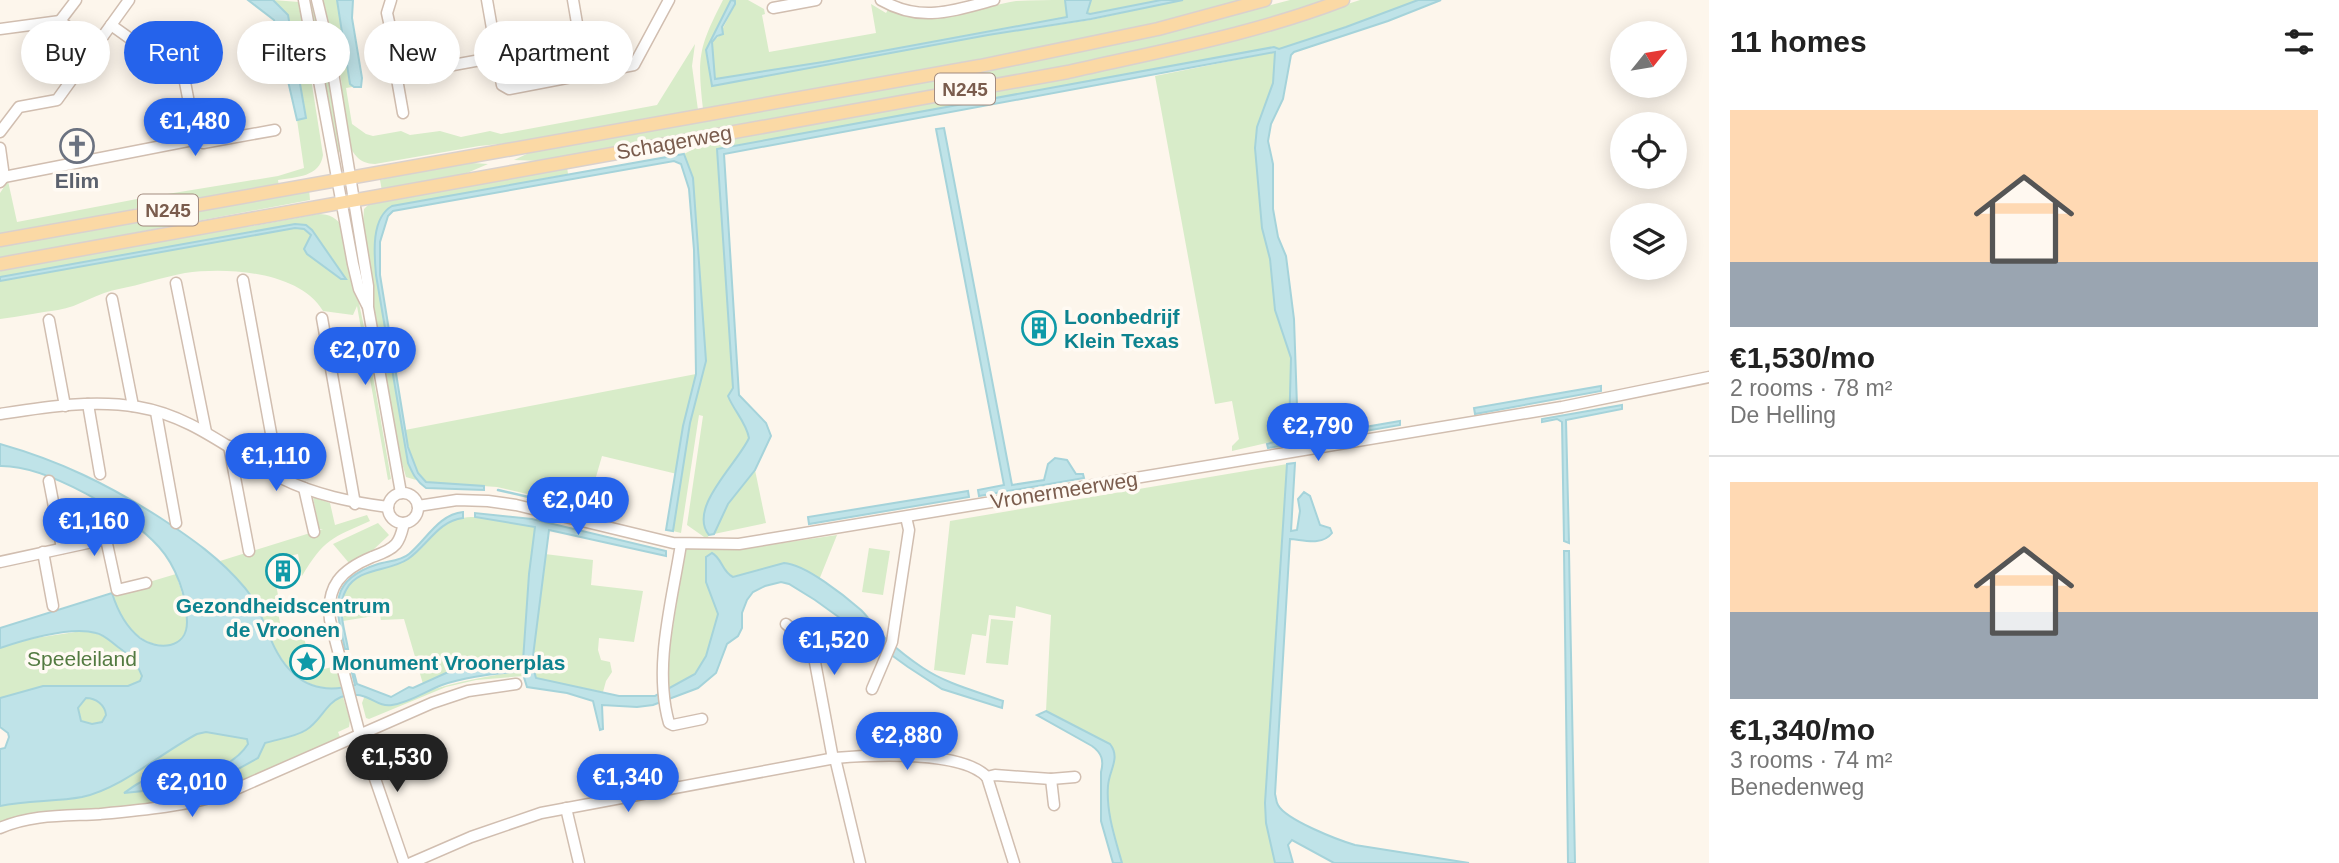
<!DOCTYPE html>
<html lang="en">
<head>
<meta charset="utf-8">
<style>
	:root { --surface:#fff; --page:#f2f2f2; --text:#222; --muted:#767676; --line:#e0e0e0; --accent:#2563eb }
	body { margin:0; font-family:Arial,sans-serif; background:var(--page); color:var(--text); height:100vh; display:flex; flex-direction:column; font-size:26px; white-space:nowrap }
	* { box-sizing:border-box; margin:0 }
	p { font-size:23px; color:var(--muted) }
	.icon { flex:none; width:38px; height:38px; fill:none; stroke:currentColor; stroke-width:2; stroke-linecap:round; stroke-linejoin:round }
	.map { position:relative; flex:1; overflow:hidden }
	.panel { display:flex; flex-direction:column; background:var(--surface); width:630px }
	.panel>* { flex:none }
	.hud { position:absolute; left:21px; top:21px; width:665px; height:63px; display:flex; gap:14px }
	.needle { width:46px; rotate:60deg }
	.controls { position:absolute; left:1610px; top:21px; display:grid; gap:14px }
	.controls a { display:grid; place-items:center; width:77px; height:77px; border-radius:50%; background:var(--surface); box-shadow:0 4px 18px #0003; font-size:35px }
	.price { position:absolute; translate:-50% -60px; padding:0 16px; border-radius:24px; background:var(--accent); color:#fff; font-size:23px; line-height:46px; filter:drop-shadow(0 2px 4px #0008) }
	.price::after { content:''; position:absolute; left:50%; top:42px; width:21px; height:16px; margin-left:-10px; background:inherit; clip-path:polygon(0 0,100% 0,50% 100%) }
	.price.selected { background:#222; color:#fff }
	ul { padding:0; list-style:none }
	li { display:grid; align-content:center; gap:14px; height:371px; padding:0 21px }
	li+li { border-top:2px solid var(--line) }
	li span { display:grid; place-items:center; height:217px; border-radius:0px; color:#555 }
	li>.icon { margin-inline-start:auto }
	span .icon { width:126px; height:126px; fill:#fffc; stroke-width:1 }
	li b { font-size:30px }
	h2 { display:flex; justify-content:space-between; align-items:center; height:84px; padding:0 21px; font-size:30px }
	.tag { padding:0 24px; border-radius:32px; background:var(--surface); box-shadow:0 4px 18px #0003; font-size:24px; line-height:63px }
	.tag.selected { background:var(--accent); color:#fff }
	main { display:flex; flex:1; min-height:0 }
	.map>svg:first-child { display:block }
	.green { fill:#d8ecc9 }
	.water { fill:#bfe3e8; stroke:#a5d3da; stroke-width:2; fill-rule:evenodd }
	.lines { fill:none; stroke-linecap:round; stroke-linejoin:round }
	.stream { stroke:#a5d3da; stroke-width:2.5 }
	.minor-casing { stroke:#d1beb0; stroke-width:13 }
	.major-casing { stroke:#dad1cd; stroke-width:15 }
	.minor { stroke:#fff; stroke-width:10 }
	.major { stroke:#fbd9a5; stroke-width:12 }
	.labels { text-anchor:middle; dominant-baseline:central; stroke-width:7; stroke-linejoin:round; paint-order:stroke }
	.shield { fill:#fffaf3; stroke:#a28b7f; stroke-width:2 }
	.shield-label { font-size:19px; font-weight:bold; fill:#7a5c4d }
	.street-label { font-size:21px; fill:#7a5c4d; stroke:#fffaf3 }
	.worship-label { font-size:21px; font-weight:bold; fill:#5b616d; stroke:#fffaf3 }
	.culture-label { font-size:21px; font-weight:bold; fill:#0d838f; stroke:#fffaf3; text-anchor:start }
	.park-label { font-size:21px; fill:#537a41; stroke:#fffaf3 }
</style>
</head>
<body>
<main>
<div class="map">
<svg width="1709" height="863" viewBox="0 0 1709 863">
	<rect width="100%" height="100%" fill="#fdf6ec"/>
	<!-- green -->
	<g class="green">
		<path d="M273,0l26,2 24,153c-3,22 -27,22 -45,25l1,6 -96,17 -37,3 -70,17 -76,13v-43l8,-12 9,41 120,-23 141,-23 26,-8 -7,-48 9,-2 -16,-93 -2,-10z"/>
		<path d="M319,0h18l15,87 -6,1 6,36 14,10 7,2 28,-5 9,4 30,-4 21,6 29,-6 11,3 156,-29 38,-61 -3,22 6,44 -177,32 -42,4 -104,18c-32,0 -30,-45 -34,-69 3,-16 -4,-30 -9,-44 -6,-16 -9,-34 -13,-51z"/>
		<path d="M723,0h8l-25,50 6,36 276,-51 102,-15 93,-20h68c-180,47 -365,76 -548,109 -6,-53 -4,-62 20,-109z"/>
		<path d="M734,0h14l16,9 1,5 -3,1 7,37 107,-19 -5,-29 15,9 3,-5c47,21 80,1 127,-7 16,-1 33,-1 49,-1l3,17 -245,45 -108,17 -3,-37 7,-6 16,-32z"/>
		<path d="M1091,0h70l-74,14z"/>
		<path d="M1290,0h42l-110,33 -199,43 -481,85 -28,-1 17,-8 623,-116z"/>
		<path d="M1360,0h58l-72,27 -67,22 -5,-2 -557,102 16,239 -3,5c4,17 16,28 19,45 -11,24 -60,72 -40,97l-2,4 -20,-14 16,-109 -4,-1 -18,118 -8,-2 17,-108 16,-62 -13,-183 -9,-24 23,-12 588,-121z"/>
		<path d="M315,1l27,150 -7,2 -27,-151z"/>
		<path d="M1276,52l-3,31 -16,44 -2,21 7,80 8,31 5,51 16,48 -2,74 -5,7 -52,12v-5l7,-7 -7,-38 -17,3 -60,-328z"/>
		<path d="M457,162l31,2 -28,12 -78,15 -2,-11z"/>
		<path d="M567,167l1,7 -176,32 -16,30 -2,19 34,208 8,17 -10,-3 -10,-35 -18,-96 -15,-123 1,-14 7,-7z"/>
		<path d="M309,189l1,11 -310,58v-14z"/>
		<path d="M318,214c12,0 19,4 25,14l24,113 24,138 -3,1 -31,-174 -4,9 -30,-4c-24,-40 -97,-44 -138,-38 -22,4 -45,12 -66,16 -21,3 -40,18 -61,21 -18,2 -39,7 -58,9v-38l295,-53 9,1 7,6 -7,14 3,5 34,25 3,-3 -32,-46 -6,-5 -11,-1 -295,53v-9l211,-38 42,-4z"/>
		<path d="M696,374l-13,52 -6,48 -75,-18 -15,52 -90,-21 -71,-5c-13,-13 -18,-34 -21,-52z"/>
		<path d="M1287,464l-21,359 9,40h-153c-6,-25 -16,-51 -14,-77 1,-15 13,-29 2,-42l-64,-33 5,-96 -35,-9 -1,12 -26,-3 -3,21 -14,-2 -7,41 -31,-5 16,-149z"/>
		<path d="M755,470l11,53 -52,11 14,-30z"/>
		<path d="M313,497l17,6 5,22 32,-10 3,6c-38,17 -46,18 -68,55l-4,-22 -27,6 7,35 -3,1 6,32 20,-3 10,41 7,-1 2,5 16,-4 5,22c-60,4 -68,-53 -92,-94 -7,-13 -20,-22 -29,-33l103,-32h-4z"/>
		<path d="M475,517l60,10 -6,47 -6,87 -77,12 -23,11 -19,-65 -23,1 -1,-5 -37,6c-2,-13 -3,-26 6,-36 14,-16 37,-16 54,-24 32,-14 28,-44 72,-44z"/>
		<path d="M378,523l11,12 -17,16 -23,12 -16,-19z"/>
		<path d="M837,535l-18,45 -27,-16 -8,-1 -50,14 -8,-5 -11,-18 -9,28 12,32 -7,29 -10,24 -6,7 -27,15 -2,-17 19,-123 63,-1z"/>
		<path d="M869,548l21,3 -7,44 -21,-3z"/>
		<path d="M545,554l48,6 -2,25 52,6 -9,51 -35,-4 -1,12 3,10 9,2 2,10 -6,9 -3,11 -67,-14 -4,-13z"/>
		<path d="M176,574c6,20 23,61 -4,71 -32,4 -52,-24 -60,-52z"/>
		<path d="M991,619l22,2 -5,44 -22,-2z"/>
		<path d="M82,631c24,1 52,22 60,45l-2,5 -12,5h-85l-43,12v-50l29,-9z"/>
		<path d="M522,671l2,5 -48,4 -30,7 -77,32 -3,-1 -4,-15 3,-8 19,10c49,-17 86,-27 138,-34z"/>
		<path d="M343,697l7,23 -1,7 -11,5 2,5 -109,51 -45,13 -186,24v-19l126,-28 71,-44 9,-2 39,5 4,7 -14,14 -28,14 -38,8h-24l-19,13 67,-7 27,-7 38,-21 7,-15 40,-12 30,-31z"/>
		<path d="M86,698c10,0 19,7 21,17l-5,7 -10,2 -11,-3 -3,-13z"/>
	</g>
	<!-- water -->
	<g class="water">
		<path d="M248,0h25l15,15 18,103 -9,2 -23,-100z"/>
		<path d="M337,0h16l-1,18 10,60 -1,9h-7l-4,-3z"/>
		<path d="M731,0l4,1v3l-13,23 1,7 -6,2 -5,6 3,37 108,-17 244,-45 -2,-17h26l-4,13 3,1 71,-14h22l-92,19 -103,16 -276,51 -6,-36z"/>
		<path d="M1418,0h23l-53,21 -94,31 -3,3 -8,44 -12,25 -3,17 5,23v45l5,28 8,19 8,63 4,116 3,3 99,-17v4l-132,23 -1,-4 17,-5 5,-7 2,-74 -16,-48 -5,-51 -8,-31 -7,-80 2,-21 16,-44 2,-31 -551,102 15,241 27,28 5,13 -16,34 -27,34 -14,30 -5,1c-22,-27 29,-72 40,-97 -3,-16 -15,-27 -21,-42l5,-8 -16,-239 557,-102 5,2 67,-22z"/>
		<path d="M944,128l68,357 32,-5 4,-16 7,-6 12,2 9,14h7l1,4 -105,18 -1,-6 26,-5 -68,-356z"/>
		<path d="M684,154l9,24 13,183 -16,62 -17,108 -7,-1 17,-104 13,-52 -2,-124 -5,-61 -8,-25 -7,-3 -281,50 -5,5 -8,26v33l28,172 10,26 8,9 58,4v4l-58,-2c-10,-7 -13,-14 -18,-25l-32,-188c-2,-22 -5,-57 16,-69z"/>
		<path d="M295,224l11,1 6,5 34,49h-5l-34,-25 -3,-5 7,-14 -7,-6 -9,-1 -295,53v-4z"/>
		<path d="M1601,386v5l-126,23 -1,-6z"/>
		<path d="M1622,405v4l-56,11 3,123 -5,-2 -2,-119 -5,-3 -15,3v-3z"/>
		<path d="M0,444c60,17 107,40 159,73 32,21 61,41 86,71 21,25 23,64 50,87 17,15 38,16 60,10l-5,-20h2l5,19 34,13 18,-10 4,1 33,-15 77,-12 6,-87 6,-47 -60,-10v-4l57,6 134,32v5l-117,-26 -17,134 4,14 83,18h36l40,-22 11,-18 12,-42 -12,-32v-25l6,-4c10,5 10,19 21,24l51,-14c21,1 61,33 77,47 9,9 16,20 25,29 11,10 25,21 37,29 24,16 53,23 80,33l-1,7 -60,-19 -34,-22 -93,-67 -26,-16 -8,-2 -16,4 -12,6 -6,8 -5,13v15l-4,8 -11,8 -11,29 -18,15 -45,17 -16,2 -35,-2 1,24 -3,1 -7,-29 -26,-8 -40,-6 -5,-16c-26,3 -55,5 -80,14 -16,6 -33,18 -50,20 -18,3 -24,-17 -51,-8 -15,6 -21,25 -35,33 -11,7 -28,9 -41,13l-7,15 -38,21 -27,7 -69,7c6,-4 12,-9 19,-12 8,-4 18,0 27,-1 27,-3 63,-12 78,-36l-1,-5 -41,-7 -9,2c-36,19 -75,54 -115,63 -27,5 -55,3 -82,9v-57l5,-1 4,-11 -1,-4 -8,-6v-29l43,-12h85l12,-5 2,-5c-4,-12 -13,-22 -24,-29 -7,-5 -13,-12 -22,-14 -25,-7 -72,7 -96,15v-20l112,-35c5,16 14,34 28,45 18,13 47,11 47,-16 0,-26 -11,-56 -28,-75 -30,-34 -113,-82 -159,-81zM86,698c10,0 19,7 20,17l-4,7 -10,2 -11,-3 -3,-13z"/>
		<path d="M1295,463l-4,68 6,-1 3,-19 -2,-12 6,-7 6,4 10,29 10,3 2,5c-10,13 -28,7 -42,6l-15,255c1,3 1,8 3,11 8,15 60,35 77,40l114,18h-135l-42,-23 -4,5 5,18h-18l-9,-40 -1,-20 22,-339z"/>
		<path d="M968,491l1,6 -160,27 -1,-7z"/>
		<path d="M463,512v6c-25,3 -35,27 -55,41 -19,13 -50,8 -62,31 -10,17 -1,40 2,59h-3c-10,-43 -17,-69 33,-85 10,-3 23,-3 31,-10 17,-14 30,-40 54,-42z"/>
		<path d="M1564,551h5l6,312h-7z"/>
		<path d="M1046,711l64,33c11,14 -1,26 -2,42 -2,26 7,52 14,77h-9l-12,-42v-49c3,-11 1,-19 -9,-26l-55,-31z"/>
	</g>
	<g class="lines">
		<!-- stream -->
		<path class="stream" d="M498,490l96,22"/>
		<!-- minor casing -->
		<g class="minor-casing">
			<g id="minor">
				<path d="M304,0l49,264 6,25 8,16"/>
				<path d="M317,0l13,54 38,232v21l33,186"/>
				<path d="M391,0l-4,13 13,59 4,2 93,-17 5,28 7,4 125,-24 35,-65"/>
				<path d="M487,0l10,57"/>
				<path d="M573,0l13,76"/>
				<path d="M881,0c40,23 71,11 113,0"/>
				<path d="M773,8l43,-8"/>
				<path d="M60,21l16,-21"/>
				<path d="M0,29l60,-8c14,10 25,23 43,15"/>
				<path d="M400,72l-3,7 6,34"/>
				<path d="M0,132l19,-25 38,-7 72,-100"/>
				<path d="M195,138l8,5 72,-13"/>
				<path d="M0,148l4,29 -4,5"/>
				<path d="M4,177l189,-37 2,-6 -11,-57 -73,-52"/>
				<path d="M243,280l36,197"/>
				<path d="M176,283l30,149"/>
				<path d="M112,299l21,107"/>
				<path d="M322,318l33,186"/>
				<path d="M49,320l16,86"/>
				<path d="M88,404l12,70"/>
				<path d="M156,412l20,111"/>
				<path d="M0,414c45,-7 93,-15 138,-7 55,9 95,46 143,71 34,17 70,24 107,29"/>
				<path d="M229,446l20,105"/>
				<path d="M49,481l13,67"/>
				<path d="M304,488l10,44"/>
				<circle cx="403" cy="508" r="15"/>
				<path d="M418,506l39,-6 31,1 28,4 157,38 66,1 823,-137 147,-30"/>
				<path d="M404,523c-2,8 -3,15 -8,21 -6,7 -16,10 -24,13 -31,13 -46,29 -42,63l30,115 44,128"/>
				<path d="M681,544c-9,58 -28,123 -12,179l4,2 29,-6"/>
				<path d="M43,552l10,54"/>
				<path d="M0,562l106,-23 11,51 29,-7"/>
				<path d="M786,624l26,22 21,113"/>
				<path d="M872,689l20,-47 17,-112 -3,-13"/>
				<path d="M835,758l25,105"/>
				<path d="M987,777l27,86"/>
				<path d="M987,777l8,-2 56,4 24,-2"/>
				<path d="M1051,779l3,26"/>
				<path d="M566,808l13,55"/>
				<path d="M0,828c32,-14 66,-12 100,-14 43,-4 87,-8 127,-21l205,-90 36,-12 48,-7"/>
				<path d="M411,863l60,-26 70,-24 294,-55c36,-3 126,-8 152,19"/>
			</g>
		</g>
		<!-- major casing -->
		<g class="major-casing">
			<g id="major">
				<path d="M0,240l980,-174 178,-37 107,-29"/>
				<path d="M0,264l1068,-192c92,-21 187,-38 275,-72"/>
			</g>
		</g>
		<!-- minor -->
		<use href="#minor" class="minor"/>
		<!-- major -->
		<use href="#major" class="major"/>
	</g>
	<!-- icons -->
	<defs>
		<g id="church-ring" transform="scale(1.75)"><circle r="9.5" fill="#fffaf3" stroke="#6b7280" stroke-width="1.5"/><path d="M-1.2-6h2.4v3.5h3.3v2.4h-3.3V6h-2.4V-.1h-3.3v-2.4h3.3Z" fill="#6b7280"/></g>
		<g id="building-ring" transform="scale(1.75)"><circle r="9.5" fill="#fffaf3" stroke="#0f9aa8" stroke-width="1.5"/><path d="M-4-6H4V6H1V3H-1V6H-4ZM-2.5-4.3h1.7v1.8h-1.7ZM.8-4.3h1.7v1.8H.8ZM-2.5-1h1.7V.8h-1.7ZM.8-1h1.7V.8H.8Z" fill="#0f9aa8"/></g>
		<g id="sight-ring" transform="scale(1.75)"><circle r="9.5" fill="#fffaf3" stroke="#0f9aa8" stroke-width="1.5"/><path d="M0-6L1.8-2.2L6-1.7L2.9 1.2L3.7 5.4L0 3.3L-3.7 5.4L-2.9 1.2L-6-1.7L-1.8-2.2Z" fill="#0f9aa8"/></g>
	</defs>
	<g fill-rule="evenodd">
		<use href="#church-ring" x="77" y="146"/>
		<use href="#building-ring" x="1039" y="328"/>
		<use href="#building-ring" x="283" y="571"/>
		<use href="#sight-ring" x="307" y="662"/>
	</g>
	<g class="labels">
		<!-- shield labels -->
		<g class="shield">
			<rect x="935" y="73.5" width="60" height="31" rx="5"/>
			<rect x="138" y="194.5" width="60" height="31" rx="5"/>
		</g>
		<g class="shield-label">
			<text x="965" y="89">N245</text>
			<text x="168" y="210">N245</text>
		</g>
		<!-- street labels -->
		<g class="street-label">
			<text transform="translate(674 142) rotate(-10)">Schagerweg</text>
			<text transform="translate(1064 490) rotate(-9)">Vronermeerweg</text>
		</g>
		<!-- worship labels -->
		<g class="worship-label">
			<text x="77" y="180">Elim</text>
		</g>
		<!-- culture labels -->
		<g class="culture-label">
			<text x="1064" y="316">Loonbedrijf<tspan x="1064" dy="24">Klein Texas</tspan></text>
			<text x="283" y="605" text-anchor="middle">Gezondheidscentrum<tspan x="283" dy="24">de Vroonen</tspan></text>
			<text x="332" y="662">Monument Vroonerplas</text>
		</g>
		<!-- park labels -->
		<g class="park-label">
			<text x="82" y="658">Speeleiland</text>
		</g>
	</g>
</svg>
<div class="controls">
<a><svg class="needle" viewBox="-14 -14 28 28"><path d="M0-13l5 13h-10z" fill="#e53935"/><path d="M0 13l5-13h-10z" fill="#767676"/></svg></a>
<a><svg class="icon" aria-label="locate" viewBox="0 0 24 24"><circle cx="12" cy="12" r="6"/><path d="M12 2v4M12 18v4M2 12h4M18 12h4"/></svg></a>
<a><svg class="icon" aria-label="layers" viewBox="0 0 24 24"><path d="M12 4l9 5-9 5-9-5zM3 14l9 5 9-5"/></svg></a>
</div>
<b class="price" style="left:195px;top:158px">€1,480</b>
<b class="price" style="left:365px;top:387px">€2,070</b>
<b class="price" style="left:1318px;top:463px">€2,790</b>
<b class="price" style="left:276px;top:493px">€1,110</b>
<b class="price" style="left:578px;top:537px">€2,040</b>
<b class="price" style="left:94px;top:558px">€1,160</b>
<b class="price" style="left:834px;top:677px">€1,520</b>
<b class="price" style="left:907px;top:772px">€2,880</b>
<b class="price selected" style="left:397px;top:794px">€1,530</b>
<b class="price" style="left:628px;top:814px">€1,340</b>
<b class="price" style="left:192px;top:819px">€2,010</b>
<div class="hud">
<a class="tag">Buy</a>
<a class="tag selected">Rent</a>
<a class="tag">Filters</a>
<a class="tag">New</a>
<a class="tag">Apartment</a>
</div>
</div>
<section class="panel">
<h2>11 homes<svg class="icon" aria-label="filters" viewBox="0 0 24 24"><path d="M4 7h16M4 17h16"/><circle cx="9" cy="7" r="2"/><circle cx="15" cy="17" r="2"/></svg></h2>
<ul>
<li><span style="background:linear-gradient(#ffd9b3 70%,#9aa5b1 0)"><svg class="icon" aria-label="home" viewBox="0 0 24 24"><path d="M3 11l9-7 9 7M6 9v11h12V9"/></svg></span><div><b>€1,530/mo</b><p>2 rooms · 78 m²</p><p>De Helling</p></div></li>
<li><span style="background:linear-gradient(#ffd9b3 60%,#9aa5b1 0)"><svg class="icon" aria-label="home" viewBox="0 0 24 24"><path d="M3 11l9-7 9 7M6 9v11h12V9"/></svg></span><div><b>€1,340/mo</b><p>3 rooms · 74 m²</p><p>Benedenweg</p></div></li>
</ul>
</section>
</main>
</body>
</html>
